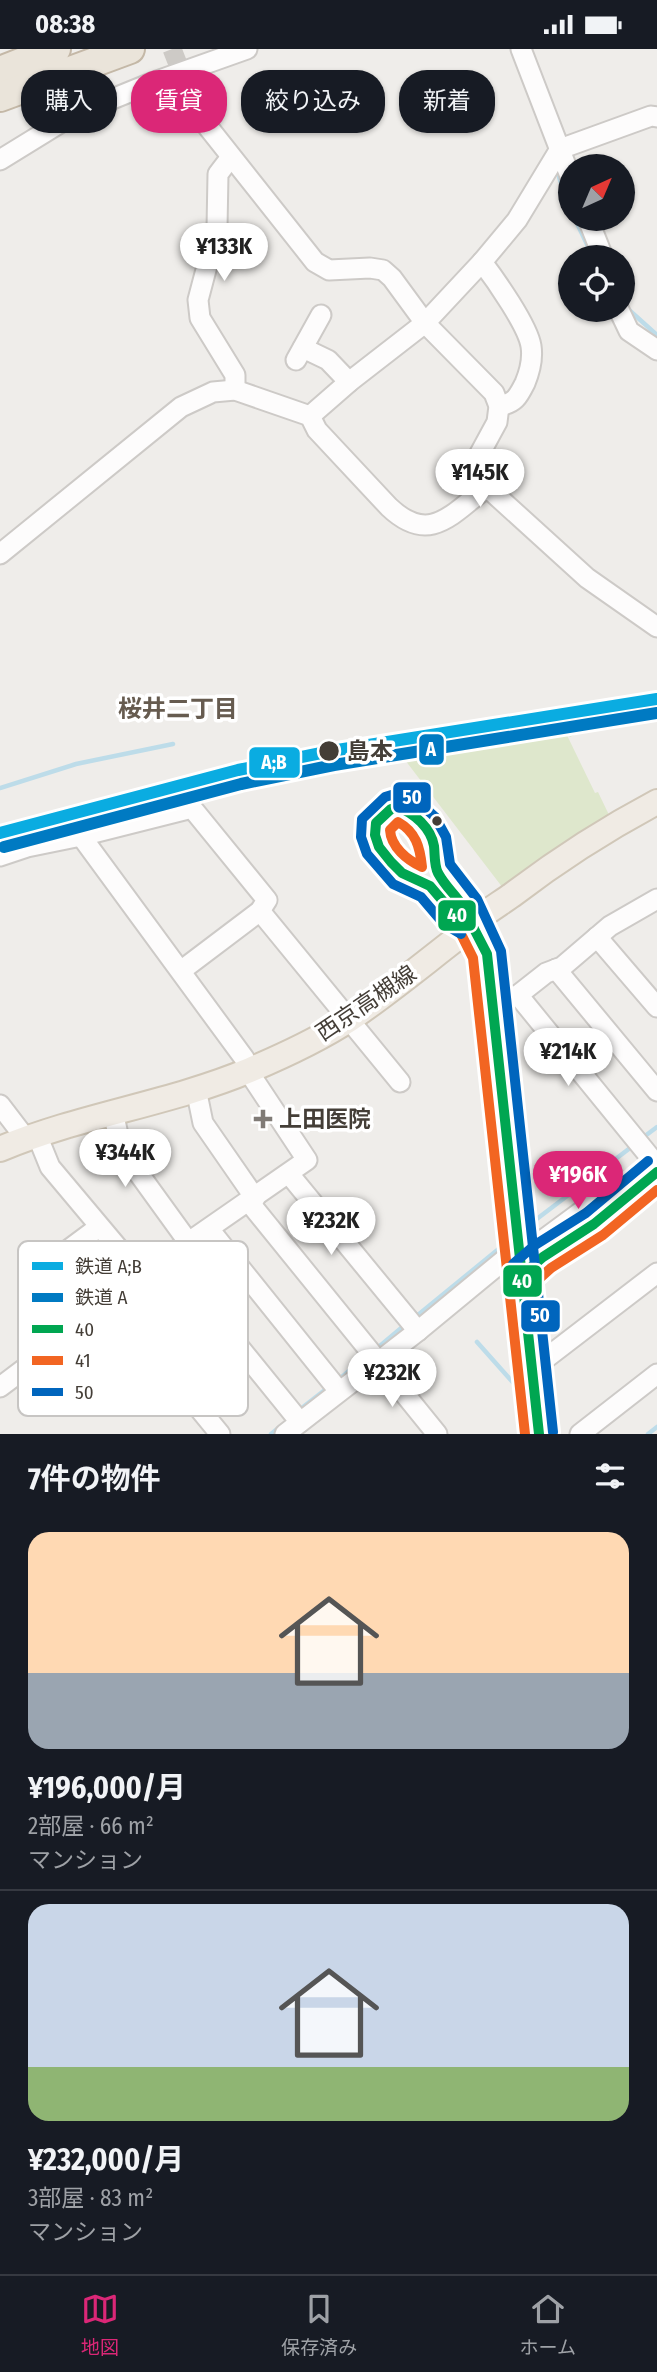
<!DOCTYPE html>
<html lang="ja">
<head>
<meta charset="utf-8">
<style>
	:root { --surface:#171b24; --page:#242831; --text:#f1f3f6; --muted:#9ea1a6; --line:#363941; --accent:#db2777 }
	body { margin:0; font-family:"Fira Sans Condensed","Noto Sans JP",sans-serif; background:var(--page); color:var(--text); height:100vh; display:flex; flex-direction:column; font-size:26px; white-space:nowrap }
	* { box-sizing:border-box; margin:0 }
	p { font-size:23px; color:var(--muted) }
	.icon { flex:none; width:38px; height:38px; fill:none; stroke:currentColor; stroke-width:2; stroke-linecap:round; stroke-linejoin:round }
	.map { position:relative; height:1385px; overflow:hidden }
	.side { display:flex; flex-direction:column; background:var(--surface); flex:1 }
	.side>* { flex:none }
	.guide { position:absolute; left:21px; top:21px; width:616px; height:63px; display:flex; gap:14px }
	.needle { width:46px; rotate:44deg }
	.buttons { position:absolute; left:558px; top:105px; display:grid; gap:14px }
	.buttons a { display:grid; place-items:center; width:77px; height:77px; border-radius:50%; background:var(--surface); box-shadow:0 2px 5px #0004; font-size:35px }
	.price { position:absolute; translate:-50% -60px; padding:0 16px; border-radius:24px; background:#fff; color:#222; font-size:23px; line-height:46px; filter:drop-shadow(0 2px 4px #0008) }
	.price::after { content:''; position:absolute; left:50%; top:42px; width:21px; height:16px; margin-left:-10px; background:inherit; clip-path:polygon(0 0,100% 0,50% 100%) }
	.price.active { background:var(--accent); color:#fff }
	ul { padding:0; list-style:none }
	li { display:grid; align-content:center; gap:14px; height:371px; padding:0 28px }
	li+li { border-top:2px solid var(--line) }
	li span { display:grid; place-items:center; height:217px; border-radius:21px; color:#555 }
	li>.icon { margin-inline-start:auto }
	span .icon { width:126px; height:126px; fill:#fffc; stroke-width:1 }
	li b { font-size:30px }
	h2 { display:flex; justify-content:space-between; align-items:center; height:84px; padding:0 28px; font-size:30px }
	.pill { padding:0 24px; border-radius:28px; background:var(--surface); box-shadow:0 2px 5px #0004; font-size:24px; line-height:63px }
	.pill.active { background:var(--accent); color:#fff }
	.status { display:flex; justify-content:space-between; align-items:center; height:49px; padding:0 35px; background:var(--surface); direction:ltr }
	.status svg { height:19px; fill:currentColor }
	.tabs { display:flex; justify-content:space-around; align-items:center; height:98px; border-top:2px solid var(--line); background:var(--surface); font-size:19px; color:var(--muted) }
	.tabs a { display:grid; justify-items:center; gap:4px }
	.tabs .active { color:var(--accent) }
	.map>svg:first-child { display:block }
	.green { fill:#dee7cc }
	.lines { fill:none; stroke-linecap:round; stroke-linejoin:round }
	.stream { stroke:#bddce9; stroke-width:4.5 }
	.minor-tunnel { stroke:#cdcac6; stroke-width:19; stroke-dasharray:19 10; stroke-linecap:butt }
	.minor-casing { stroke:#cdcac7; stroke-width:23 }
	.major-casing { stroke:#d0c7b8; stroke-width:28 }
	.highway-casing { stroke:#c4b8a7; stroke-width:32 }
	.minor { stroke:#fdfcfc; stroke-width:19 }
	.major { stroke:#f0ebe4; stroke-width:24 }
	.highway { stroke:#eae4da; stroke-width:28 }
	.bus-1-casing { stroke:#fff; stroke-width:16 }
	.bus-2-casing { stroke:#fff; stroke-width:16 }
	.bus-3-casing { stroke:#fff; stroke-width:16 }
	.bus-1 { stroke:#00a651; stroke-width:10 }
	.bus-2 { stroke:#f26522; stroke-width:10 }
	.bus-3 { stroke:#0065bd; stroke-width:10 }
	.rail-1-casing { stroke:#fff; stroke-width:18 }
	.rail-2-casing { stroke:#fff; stroke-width:18 }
	.rail-1 { stroke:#0aace1; stroke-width:12 }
	.rail-2 { stroke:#007ac2; stroke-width:12 }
	.stop-dot { fill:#443e37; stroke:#fff; stroke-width:2.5 }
	.poi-dot { fill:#807b76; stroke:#fff; stroke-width:2.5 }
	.labels { text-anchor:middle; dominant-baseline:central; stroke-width:7; stroke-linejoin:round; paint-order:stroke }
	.stop-label { font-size:23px; font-weight:bold; fill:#443e37; stroke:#fff; text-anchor:start }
	.street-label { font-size:23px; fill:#443e37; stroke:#fff }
	.poi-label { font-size:23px; font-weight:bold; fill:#443e37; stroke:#fff; text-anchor:start }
	.neighbourhood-label { font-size:24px; font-weight:bold; fill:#665b4f; stroke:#fff }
	.key { fill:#fff; stroke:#c7c5c3; stroke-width:2 }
	.key-label { font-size:19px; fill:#443e37 }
	.line-badge { stroke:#fff; stroke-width:2.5 }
	.badge-label { font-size:19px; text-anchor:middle; font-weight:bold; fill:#fff }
</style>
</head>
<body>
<div class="status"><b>08:38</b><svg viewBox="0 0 49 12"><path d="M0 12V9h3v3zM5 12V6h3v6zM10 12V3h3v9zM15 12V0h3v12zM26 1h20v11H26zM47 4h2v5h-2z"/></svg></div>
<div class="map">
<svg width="657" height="1385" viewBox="0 0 657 1385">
	<rect width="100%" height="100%" fill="#efedea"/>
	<!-- green -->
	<path class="green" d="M657,655v6l-27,3 -14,7 -3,-4 -43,21 -7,-10 32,66 3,-1 12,25 -104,75 -101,-132 -2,-6z"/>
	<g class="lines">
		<!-- stream -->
		<g class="stream">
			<path d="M559,128l11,32"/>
			<path d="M575,170l18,38"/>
			<path d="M628,260l29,26"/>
			<path d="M0,739l76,-24 97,-20"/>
			<path d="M61,781l165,-42"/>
			<path d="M641,1090l16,-12"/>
			<path d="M521,1182l113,-86"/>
			<path d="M413,1270l99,-81"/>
			<path d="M477,1293l41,46"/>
			<path d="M375,1301l31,-26"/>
			<path d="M337,1332l31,-26"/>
			<path d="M298,1362l32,-25"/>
			<path d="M271,1385l10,-8"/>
			<path d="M648,1385l9,-7"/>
		</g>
		<!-- minor-tunnel -->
		<path class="minor-tunnel" d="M172,0l19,48"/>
		<!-- minor casing -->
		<g class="minor-casing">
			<g id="minor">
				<path d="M521,0l49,127"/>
				<path d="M191,48l17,30 107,135 14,8 41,-2 13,2 9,8 33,45 69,70 5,13 -2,16 -19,35 -3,10 3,12 109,99 70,49"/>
				<path d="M231,108l-13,17 -1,54 -19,72 2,18 35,57v15"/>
				<path d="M0,111l73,-45 81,-33 93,-33"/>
				<path d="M588,170l15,38"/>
				<path d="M482,213c13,17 46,64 49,84 2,13 -1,25 -6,37 -7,14 -10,20 -26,23"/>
				<path d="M619,261l10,21 28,19"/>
				<path d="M303,299l25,12 21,22"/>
				<path d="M296,311l25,-45"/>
				<path d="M310,367l39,-34 76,-59 57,-61 35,-42 43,-71 91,-33 6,1"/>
				<path d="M0,505l181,-147 32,-15 22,-2 75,26 7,14 72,77c40,38 62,8 97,-19"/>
				<path d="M0,807l27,-9 54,-11 111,-28 75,92 -7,11 -78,59"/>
				<path d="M260,862l140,171"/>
				<path d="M471,874l12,20 5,23 51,468"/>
				<path d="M597,888l60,70"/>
				<path d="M556,920l101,122"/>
				<path d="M518,946l132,162"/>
				<path d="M506,949l12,-3 28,-22 16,-6 48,-41 47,-27"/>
				<path d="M196,1040l7,34 52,75"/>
				<path d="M0,1056l26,34"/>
				<path d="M113,1062l8,38 68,94"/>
				<path d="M37,1086l13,32 89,106"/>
				<path d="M289,1125l129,157"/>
				<path d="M249,1153l188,232"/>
				<path d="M209,1180l130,162"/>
				<path d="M60,1207l39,-29"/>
				<path d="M167,1209l133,164"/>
				<path d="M522,1226l21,-18 51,-33 55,-45"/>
				<path d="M106,1246l114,139"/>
				<path d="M532,1320l125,-96"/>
				<path d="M0,1338l24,-18 73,-62c13,-19 28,-30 50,-36l160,-111 -53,-80 -10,-22 -163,-222"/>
				<path d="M285,1385l133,-103 86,-71 16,-3 88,-65 49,-26"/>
				<path d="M580,1385l77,-60"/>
			</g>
		</g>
		<!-- major casing -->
		<g class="major-casing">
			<path id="major" d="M0,1100c81,-34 169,-45 250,-79 33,-14 70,-31 100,-51 37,-25 72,-54 107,-81 16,-18 35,-29 55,-43 46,-35 94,-66 145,-93"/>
		</g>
		<!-- highway casing -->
		<g class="highway-casing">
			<g id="highway">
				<path d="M0,22l56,-22"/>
				<path d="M0,48l130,-48"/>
			</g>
		</g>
		<!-- minor -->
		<use href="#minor" class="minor"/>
		<!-- major -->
		<use href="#major" class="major"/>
		<!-- highway -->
		<use href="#highway" class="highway"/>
		<!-- bus-1 casing -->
		<g class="bus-1-casing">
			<g id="bus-1">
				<path d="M398,758c16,6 33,21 36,39 1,9 0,19 4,27 11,20 24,25 33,50l-17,-9 -24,-28 -28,-13 -11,-11 -12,-15 -4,-12 1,-12 15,-14z"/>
				<path d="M471,874l16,31 52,480"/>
				<path d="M522,1226l21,-18 51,-33 63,-52"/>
			</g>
		</g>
		<!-- bus-2 casing -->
		<g class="bus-2-casing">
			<g id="bus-2">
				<path d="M398,773c18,10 22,25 24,45 -15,-7 -31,-20 -32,-37z"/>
				<path d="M461,885l12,24 52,476"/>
				<path d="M531,1237l20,-18 52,-33 54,-45"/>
			</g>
		</g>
		<!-- bus-3 casing -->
		<g class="bus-3-casing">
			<g id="bus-3">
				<path d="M461,885l-17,-10 -23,-27 -28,-13 -26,-30 -6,-17 1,-18 23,-22 13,-4 16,5 21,19 11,20 4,27 27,35 24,52 52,481"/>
				<path d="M513,1215l22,-19 51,-32 62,-52"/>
			</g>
		</g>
		<!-- bus-1 -->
		<use href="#bus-1" class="bus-1"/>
		<!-- bus-2 -->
		<use href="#bus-2" class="bus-2"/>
		<!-- bus-3 -->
		<use href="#bus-3" class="bus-3"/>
		<!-- rail-1 casing -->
		<g class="rail-1-casing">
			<path id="rail-1" d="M0,784l238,-63 93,-19 326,-52"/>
		</g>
		<!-- rail-2 casing -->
		<g class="rail-2-casing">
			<path id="rail-2" d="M4,798l237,-63 93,-19 323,-52"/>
		</g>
		<!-- rail-1 -->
		<use href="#rail-1" class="rail-1"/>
		<!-- rail-2 -->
		<use href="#rail-2" class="rail-2"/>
	</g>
	<!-- markers -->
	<g class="stop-dot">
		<circle cx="329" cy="702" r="11"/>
		<circle cx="437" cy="772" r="6"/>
	</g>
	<path class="poi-dot" d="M259.5 1059.5h7v7h7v7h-7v7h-7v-7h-7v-7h7z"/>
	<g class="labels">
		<!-- stop labels -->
		<g class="stop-label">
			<text x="347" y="702">島本</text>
		</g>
		<!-- street labels -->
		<g class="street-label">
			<text transform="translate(366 954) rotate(-34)">西京高槻線</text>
		</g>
		<!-- poi labels -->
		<g class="poi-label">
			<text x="279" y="1070">上田医院</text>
		</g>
		<!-- neighbourhood labels -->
		<g class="neighbourhood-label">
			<text x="178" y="660">桜井二丁目</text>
		</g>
	</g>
	<!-- legend -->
	<rect x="18" y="1192" width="230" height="175" rx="10" class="key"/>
	<rect x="32" y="1213" width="31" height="8" fill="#0aace1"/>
	<rect x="32" y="1244" width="31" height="9" fill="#007ac2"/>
	<rect x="32" y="1276" width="31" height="8" fill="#00a651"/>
	<rect x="32" y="1307" width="31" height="9" fill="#f26522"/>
	<rect x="32" y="1339" width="31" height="8" fill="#0065bd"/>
	<g class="key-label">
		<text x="75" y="1224">鉄道 A;B</text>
		<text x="75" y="1255">鉄道 A</text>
		<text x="75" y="1287">40</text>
		<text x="75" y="1318">41</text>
		<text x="75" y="1350">50</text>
	</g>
	<g class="line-badge">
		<rect x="418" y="684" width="27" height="33" rx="7" fill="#007ac2"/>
		<rect x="248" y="697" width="53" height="33" rx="7" fill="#0aace1"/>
		<rect x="392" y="732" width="40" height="33" rx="7" fill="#0065bd"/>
		<rect x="437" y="850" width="40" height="33" rx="7" fill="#00a651"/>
		<rect x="502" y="1215" width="41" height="34" rx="7" fill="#00a651"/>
		<rect x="520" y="1250" width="41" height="34" rx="7" fill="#0065bd"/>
	</g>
	<g class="badge-label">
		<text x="431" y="707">A</text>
		<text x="274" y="720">A;B</text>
		<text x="412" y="755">50</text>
		<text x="457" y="873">40</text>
		<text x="522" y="1239">40</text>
		<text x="540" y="1273">50</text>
	</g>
</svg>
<div class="buttons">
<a><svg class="needle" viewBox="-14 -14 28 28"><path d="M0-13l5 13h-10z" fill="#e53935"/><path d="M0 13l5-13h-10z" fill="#9ea1a6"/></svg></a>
<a><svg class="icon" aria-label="locate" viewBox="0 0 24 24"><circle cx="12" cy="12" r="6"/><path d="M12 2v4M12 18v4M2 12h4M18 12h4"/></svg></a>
</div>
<b class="price" style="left:224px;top:234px">¥133K</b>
<b class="price" style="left:480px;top:460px">¥145K</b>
<b class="price" style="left:568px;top:1039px">¥214K</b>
<b class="price" style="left:125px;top:1140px">¥344K</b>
<b class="price active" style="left:578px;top:1162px">¥196K</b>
<b class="price" style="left:331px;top:1208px">¥232K</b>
<b class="price" style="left:392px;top:1360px">¥232K</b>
<div class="guide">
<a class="pill">購入</a>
<a class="pill active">賃貸</a>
<a class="pill">絞り込み</a>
<a class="pill">新着</a>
</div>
</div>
<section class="side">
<h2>7件の物件<svg class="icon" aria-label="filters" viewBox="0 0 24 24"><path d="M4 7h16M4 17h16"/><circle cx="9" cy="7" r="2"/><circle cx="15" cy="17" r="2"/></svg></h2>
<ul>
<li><span style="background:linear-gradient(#ffd9b3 65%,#9aa5b1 0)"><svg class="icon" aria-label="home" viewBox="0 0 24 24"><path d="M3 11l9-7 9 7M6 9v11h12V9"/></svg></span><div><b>¥196,000/月</b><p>2部屋 · 66 m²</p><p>マンション</p></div></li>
<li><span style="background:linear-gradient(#c9d6e8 75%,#8fb573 0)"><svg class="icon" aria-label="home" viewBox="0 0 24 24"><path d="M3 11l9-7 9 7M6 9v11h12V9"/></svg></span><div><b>¥232,000/月</b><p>3部屋 · 83 m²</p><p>マンション</p></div></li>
</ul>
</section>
<nav class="tabs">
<a class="active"><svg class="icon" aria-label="map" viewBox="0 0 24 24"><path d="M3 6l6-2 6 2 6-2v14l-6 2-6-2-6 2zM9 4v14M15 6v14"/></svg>地図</a>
<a><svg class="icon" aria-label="saved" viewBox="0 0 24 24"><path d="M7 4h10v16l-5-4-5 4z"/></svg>保存済み</a>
<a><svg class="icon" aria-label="home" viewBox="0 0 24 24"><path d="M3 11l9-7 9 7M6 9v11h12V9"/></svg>ホーム</a>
</nav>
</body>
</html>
